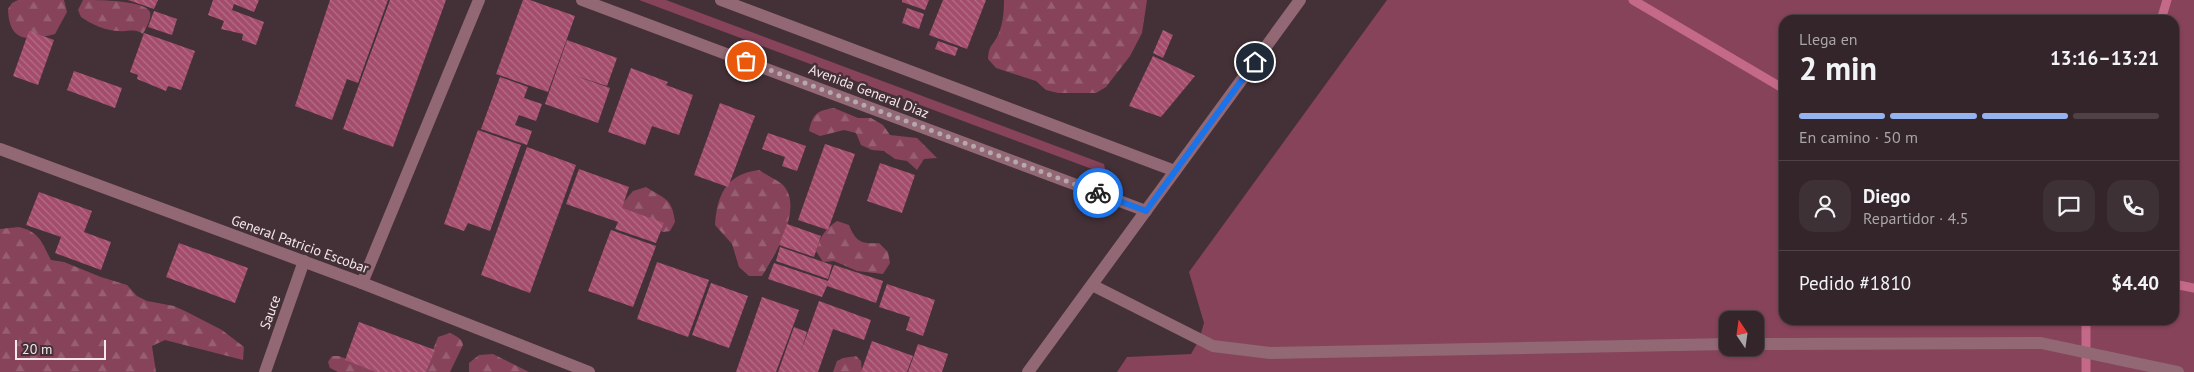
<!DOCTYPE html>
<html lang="es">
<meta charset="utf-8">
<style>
body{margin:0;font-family:"PT Sans",sans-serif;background:#3e3135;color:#f1f3f6;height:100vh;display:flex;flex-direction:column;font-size:19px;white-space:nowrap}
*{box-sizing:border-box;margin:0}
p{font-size:16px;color:#a9a5a8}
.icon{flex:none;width:28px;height:28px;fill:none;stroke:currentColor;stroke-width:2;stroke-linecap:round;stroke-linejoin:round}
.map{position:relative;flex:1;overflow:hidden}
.details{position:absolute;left:1779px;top:15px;width:400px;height:310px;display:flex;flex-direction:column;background:#332529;border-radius:15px;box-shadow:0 1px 4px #0004,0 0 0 1px #4e4246}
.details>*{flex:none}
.needle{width:32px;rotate:347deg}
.tools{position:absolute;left:1719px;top:311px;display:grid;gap:10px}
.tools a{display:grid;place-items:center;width:45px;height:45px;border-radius:10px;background:#332529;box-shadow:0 1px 4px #0004,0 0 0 1px #4e4246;font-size:25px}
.scale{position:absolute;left:15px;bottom:12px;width:91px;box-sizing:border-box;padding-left:5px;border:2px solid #f4e8eb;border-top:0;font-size:14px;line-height:18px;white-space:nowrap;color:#f4e8eb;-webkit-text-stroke:4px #443137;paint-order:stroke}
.pin{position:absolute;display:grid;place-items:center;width:42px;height:42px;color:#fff;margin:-21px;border:2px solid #fff;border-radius:50%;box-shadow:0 1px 5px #0007}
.courier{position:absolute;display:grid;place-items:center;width:50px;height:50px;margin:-25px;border:4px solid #1a73e8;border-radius:50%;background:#fff;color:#222;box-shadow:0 1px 6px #0007}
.overview em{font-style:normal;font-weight:700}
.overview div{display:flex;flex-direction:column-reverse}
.overview{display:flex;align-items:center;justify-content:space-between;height:85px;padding:0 20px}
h1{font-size:32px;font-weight:700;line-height:38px}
.bar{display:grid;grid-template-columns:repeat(4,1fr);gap:8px 5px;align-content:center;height:60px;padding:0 20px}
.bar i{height:6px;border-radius:4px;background:#4e4246}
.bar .on{background:#95b2f1}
.bar p{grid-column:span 4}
.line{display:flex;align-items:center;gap:12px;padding:0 20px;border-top:1px solid #4e4246}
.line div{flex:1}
.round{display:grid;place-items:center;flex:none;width:52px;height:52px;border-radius:15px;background:#3e3135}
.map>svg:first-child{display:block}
.green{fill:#86435a;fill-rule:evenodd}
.forest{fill:url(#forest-firs)}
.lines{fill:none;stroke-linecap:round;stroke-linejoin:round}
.stream{stroke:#c46988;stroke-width:9}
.building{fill:url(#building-back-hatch)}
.service{stroke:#916874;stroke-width:12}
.minor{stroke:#916874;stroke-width:12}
.tertiary{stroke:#916874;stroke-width:12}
.done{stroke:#b6a8ac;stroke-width:5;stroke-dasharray:0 9}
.route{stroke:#1a73e8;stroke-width:6}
.labels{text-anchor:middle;stroke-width:5;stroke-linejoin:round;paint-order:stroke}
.street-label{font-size:14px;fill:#f4e8eb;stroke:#443137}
</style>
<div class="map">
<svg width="2194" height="372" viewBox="0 0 2194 372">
<defs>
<pattern id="forest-firs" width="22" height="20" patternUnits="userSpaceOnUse" patternTransform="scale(1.25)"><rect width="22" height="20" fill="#86435a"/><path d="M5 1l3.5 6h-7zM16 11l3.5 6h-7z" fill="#985e72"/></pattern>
<pattern id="building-back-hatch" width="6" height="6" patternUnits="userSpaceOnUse" patternTransform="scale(1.25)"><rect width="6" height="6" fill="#a34c6b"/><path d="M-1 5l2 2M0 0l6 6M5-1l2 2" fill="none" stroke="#b56e87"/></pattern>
</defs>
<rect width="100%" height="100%" fill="#443137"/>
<g class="green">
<polygon points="639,0 666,0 1104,164 1105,169 1102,173 1100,172"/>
<path d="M1387 0H2194V372H1117L1127 357 1191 354 1199 340 1204 323 1189 272ZM1784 20H2174V320H1784ZM1728 320H1755V348H1728Z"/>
</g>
<g class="forest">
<path d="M18 0H64L67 12 55 34C28 41 9 43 8 9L12 3Z"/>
<path d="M83 0C97 0 145 0 150 12 152 18 146 28 143 34 135 28 129 32 119 31 106 31 91 24 81 17L78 10Z"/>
<path d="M1004 0H1147L1142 33 1130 56 1106 87 1096 93H1058L1046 90 1036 81 996 68 988 59C989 45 991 48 997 37 1003 26 1004 12 1004 0Z"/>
<path d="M834 108 858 118H871L883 125 890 135 917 138 937 158 924 159 917 170 907 161 895 159 884 151 872 150 861 145 856 133 844 130 820 136 809 131C813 113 817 111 834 108Z"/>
<path d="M759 170C766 175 776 179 782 184 805 206 775 255 762 276H749L739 267 732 244 715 225C717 195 726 174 759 170Z"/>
<path d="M646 187C664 199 672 197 675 222L670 231 663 232 622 211V204L633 191Z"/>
<path d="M837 221 849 225C856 242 861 244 879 243L888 252 890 263 883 274 857 271 834 261 823 262 816 251C820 237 825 229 837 221Z"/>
<path d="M19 227C40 232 42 243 51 260L64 262 101 277 127 285 137 296 147 301 174 306 187 312 222 330 244 347 243 360 165 340 152 346 156 372H0V229Z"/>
<path d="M450 333C456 336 462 338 463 345L450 372H424L438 337Z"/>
<polygon points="493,354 529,372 469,372 469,363 479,355"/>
<polygon points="332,356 339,356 380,372 338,372 330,368 328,362"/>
<polygon points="856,356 861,361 862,372 833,372 837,361 843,358"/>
</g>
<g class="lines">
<g class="stream">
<polyline points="1633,0 1784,89"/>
<polyline points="2161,20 2167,0"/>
<polyline points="2174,284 2194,288"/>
<polyline points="2086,320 2086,372"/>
</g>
</g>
<g class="building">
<polygon points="128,0 158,0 154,9"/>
<polygon points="213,0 259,0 254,12 234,4 232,10 264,22 256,45 242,40 243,34 221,29 224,21 208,15"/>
<polygon points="330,0 388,0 358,83 347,79 332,120 295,106"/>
<polygon points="390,0 446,0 393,147 343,129"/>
<polygon points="523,0 530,0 575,16 548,92 496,74"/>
<polygon points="902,0 929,0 925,10 902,2"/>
<polygon points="943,0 986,0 967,49 929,35"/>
<polygon points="907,8 924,14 919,29 902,23"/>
<polygon points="154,11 177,19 172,35 148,27"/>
<polygon points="1163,30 1173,35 1163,58 1153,53"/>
<polygon points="29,31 54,40 38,85 13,76"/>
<polygon points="144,33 195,51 181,90 168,86 166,91 137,79 138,75 130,72"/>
<polygon points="567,40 617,58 607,86 573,75 610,88 598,123 545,104"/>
<polygon points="938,41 958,48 955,56 935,49"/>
<polygon points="1153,56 1195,76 1161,117 1129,106"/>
<polygon points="631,68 668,82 666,85 693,95 679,135 652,126 645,145 608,132"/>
<polygon points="74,71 122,88 115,108 67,90"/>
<polygon points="500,77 528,87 524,98 542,104 536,121 519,115 515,125 532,131 527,145 481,129"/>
<polygon points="720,103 755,116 728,187 694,175"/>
<polygon points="478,130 521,145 490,231 468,223 464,231 444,224"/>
<polygon points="768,133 806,146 797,171 782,166 785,157 762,149"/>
<polygon points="825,144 855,154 828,230 798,220"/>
<polygon points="527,147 576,165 530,293 481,275"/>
<polygon points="880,163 915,175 902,213 867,201"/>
<polygon points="579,169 629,187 622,208 664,223 656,243 615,229 618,222 566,204"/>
<polygon points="39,192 92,211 84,232 111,242 101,270 55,253 61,237 26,225"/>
<polygon points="787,224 821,236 814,257 779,245"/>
<polygon points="611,230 656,246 633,307 588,291"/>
<polygon points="179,243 248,268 235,303 166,277"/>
<polygon points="780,247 832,265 828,279 776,261"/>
<polygon points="657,262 709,280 688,337 637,319"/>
<polygon points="774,263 828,281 834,265 883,281 876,303 827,286 822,297 768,279"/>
<polygon points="711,283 748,296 729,348 692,335"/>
<polygon points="887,284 935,300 923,336 906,330 910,317 879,307"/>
<polygon points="762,297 799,310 776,372 736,372"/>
<polygon points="819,301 871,320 864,340 833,329 818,372 778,372 794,327 807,332 801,351"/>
<polygon points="359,322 435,350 426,372 376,372 345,360"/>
<polygon points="872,341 913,356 907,372 861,372"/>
<polygon points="918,344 948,354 942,372 908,372"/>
</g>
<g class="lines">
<g class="service">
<polyline points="1092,285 1213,346 1270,353 1728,344"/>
<polyline points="1755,344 2041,343 2178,372"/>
</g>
<g class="minor">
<polyline points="582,0 1146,211"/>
<polyline points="721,0 1175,171"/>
<polyline points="0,149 362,283 589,372"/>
<polyline points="362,283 479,0"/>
<polyline points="265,372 304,261"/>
</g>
<polyline class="tertiary" points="1028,372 1300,0"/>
</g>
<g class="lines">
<polyline class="done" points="746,61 1098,193"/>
<polyline class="route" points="1098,193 1146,211 1255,62"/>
</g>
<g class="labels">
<g class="street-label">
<text transform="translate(869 91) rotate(21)" y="5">Avenida General Diaz</text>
<text transform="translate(300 244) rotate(20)" y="5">General Patricio Escobar</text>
<text transform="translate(270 312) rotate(-70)" y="5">Sauce</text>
</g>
</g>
</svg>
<div class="tools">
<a><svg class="needle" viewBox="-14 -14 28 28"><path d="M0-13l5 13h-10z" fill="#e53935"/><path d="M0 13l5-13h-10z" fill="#a9a5a8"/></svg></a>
</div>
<div class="scale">20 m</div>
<div class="pin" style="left:746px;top:61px;background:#ea580c"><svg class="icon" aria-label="bag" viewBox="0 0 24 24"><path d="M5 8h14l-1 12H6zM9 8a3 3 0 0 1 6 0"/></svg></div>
<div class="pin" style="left:1255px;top:62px;background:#1f2937"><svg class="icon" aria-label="home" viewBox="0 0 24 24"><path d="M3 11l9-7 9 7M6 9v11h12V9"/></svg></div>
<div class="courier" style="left:1098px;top:193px"><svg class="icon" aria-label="bike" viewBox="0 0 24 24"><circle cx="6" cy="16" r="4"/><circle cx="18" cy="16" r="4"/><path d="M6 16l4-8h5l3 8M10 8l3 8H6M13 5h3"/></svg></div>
<section class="details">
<div class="overview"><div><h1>2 min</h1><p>Llega en</p></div><em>13:16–13:21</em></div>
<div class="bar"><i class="on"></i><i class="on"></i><i class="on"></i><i></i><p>En camino · 50 m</p></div>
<div class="line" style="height:90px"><a class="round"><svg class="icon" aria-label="person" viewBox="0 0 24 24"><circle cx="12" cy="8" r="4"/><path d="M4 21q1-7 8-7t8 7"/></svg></a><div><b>Diego</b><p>Repartidor · 4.5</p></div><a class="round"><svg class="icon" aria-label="chat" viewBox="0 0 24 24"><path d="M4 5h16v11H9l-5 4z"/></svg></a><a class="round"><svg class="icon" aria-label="phone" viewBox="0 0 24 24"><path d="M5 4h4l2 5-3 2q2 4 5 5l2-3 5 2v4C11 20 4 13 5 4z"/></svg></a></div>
<div class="line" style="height:65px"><div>Pedido #1810</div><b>$4.40</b></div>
</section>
</div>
